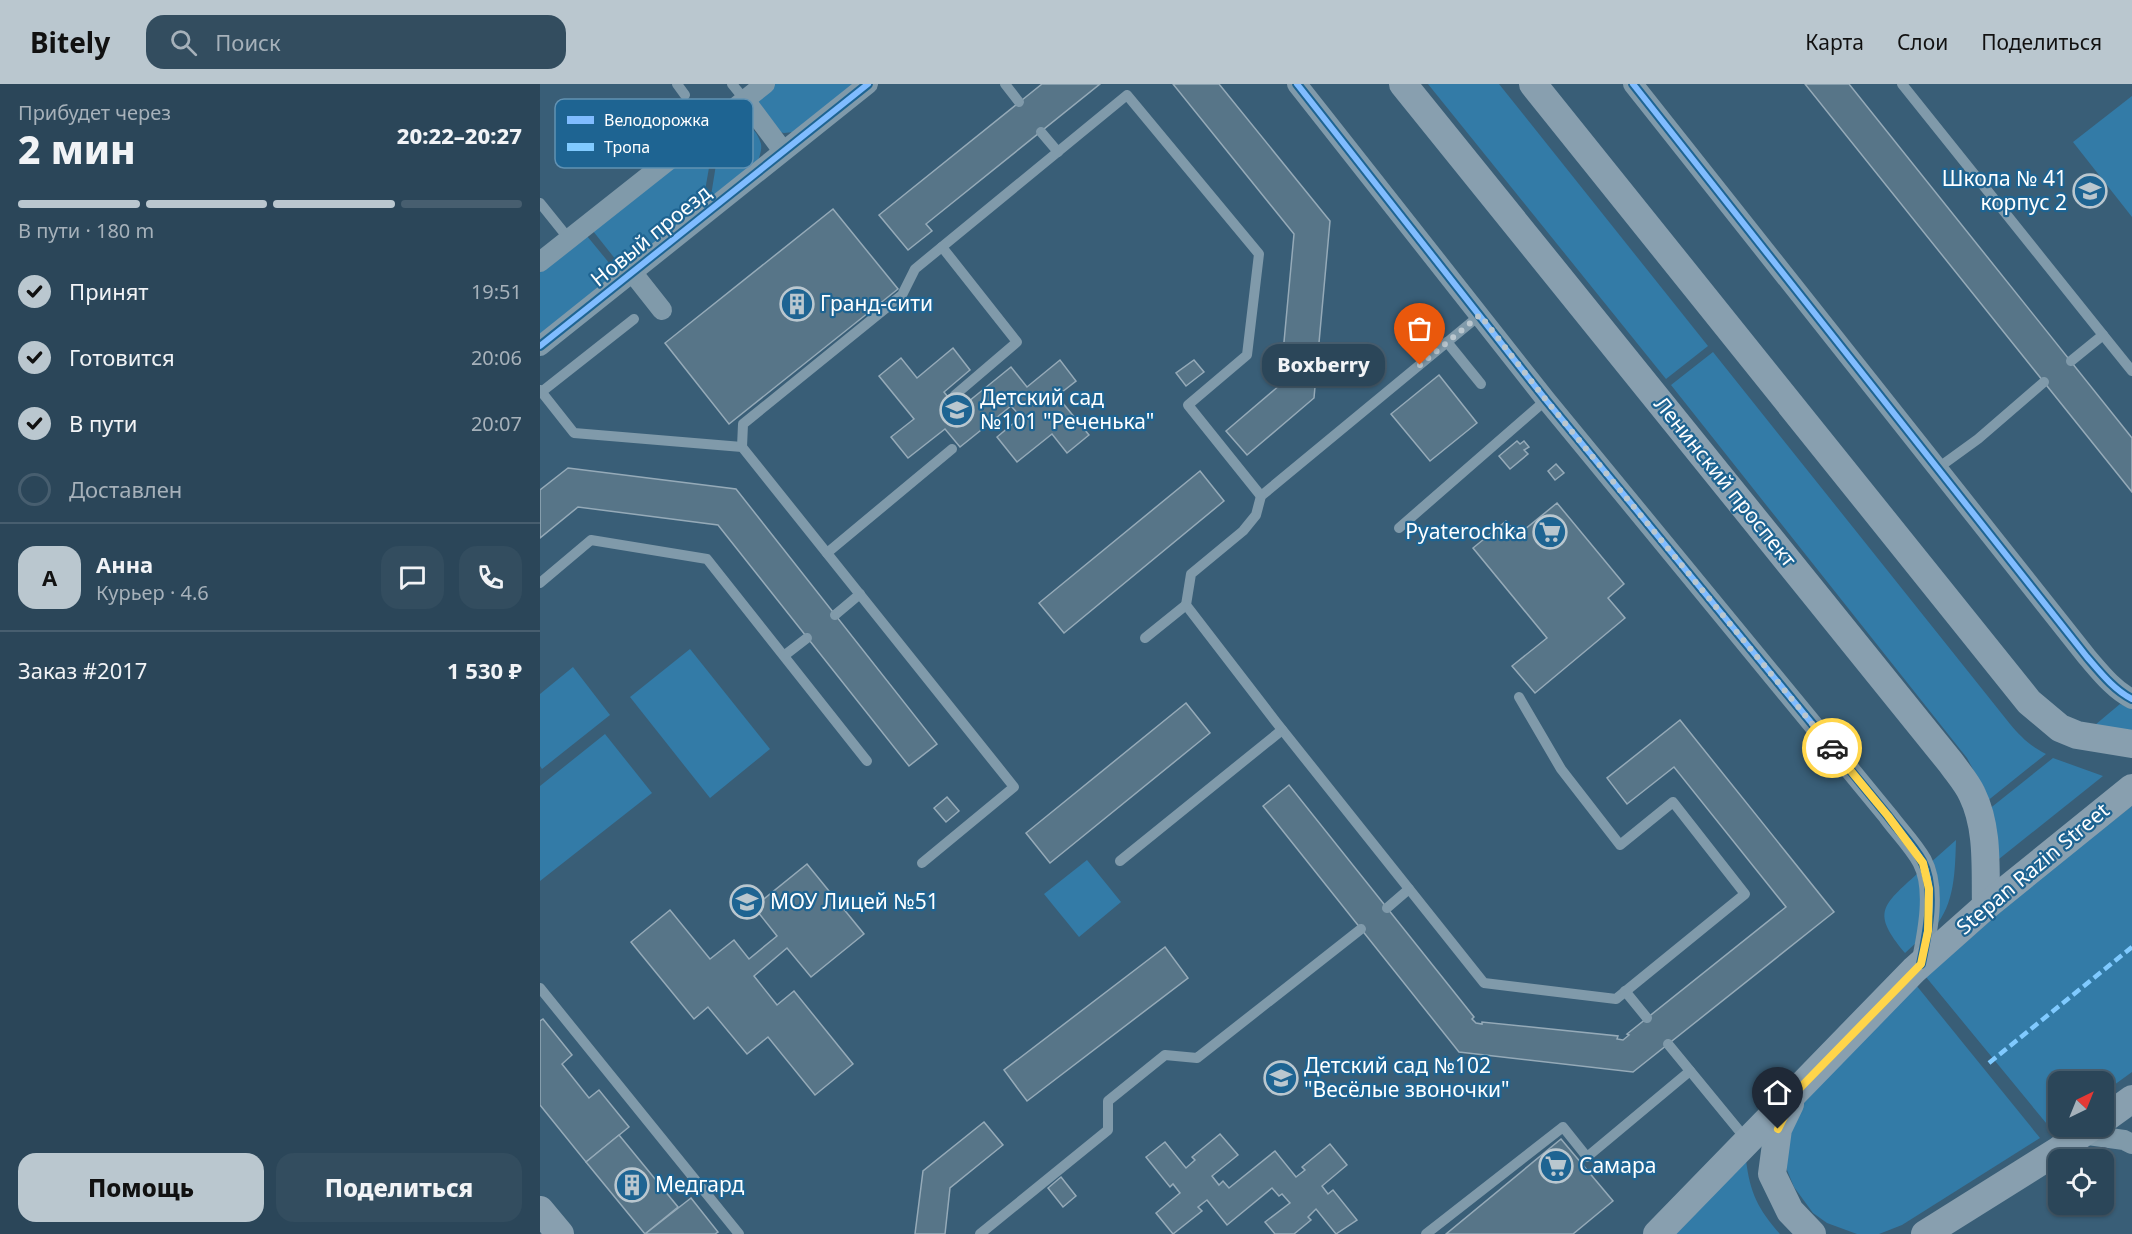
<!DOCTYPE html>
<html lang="ru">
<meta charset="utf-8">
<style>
body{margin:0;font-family:"Noto Sans",sans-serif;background:#334d5f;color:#f1f3f6;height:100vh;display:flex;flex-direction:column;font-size:22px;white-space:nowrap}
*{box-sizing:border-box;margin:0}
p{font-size:20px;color:#a6b1ba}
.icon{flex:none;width:33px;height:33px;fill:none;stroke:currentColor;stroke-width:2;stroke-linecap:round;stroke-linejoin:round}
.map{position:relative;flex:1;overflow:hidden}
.side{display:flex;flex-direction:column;background:#2b4659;width:540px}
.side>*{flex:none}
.needle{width:39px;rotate:43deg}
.tools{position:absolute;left:1508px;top:987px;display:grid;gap:12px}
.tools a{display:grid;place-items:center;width:66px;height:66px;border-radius:12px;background:#2b4659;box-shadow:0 2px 4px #0004,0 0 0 2px #475e6f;font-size:30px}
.pin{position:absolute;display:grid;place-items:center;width:51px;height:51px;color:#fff;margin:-62px -26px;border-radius:50% 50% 50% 0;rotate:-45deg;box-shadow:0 0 6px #0007}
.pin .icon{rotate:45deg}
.courier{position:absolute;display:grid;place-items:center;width:60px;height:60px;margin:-30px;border:4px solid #ffd54a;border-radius:50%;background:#fff;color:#222;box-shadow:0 2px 8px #0007}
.bubble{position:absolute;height:42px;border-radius:18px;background:#2b4659;box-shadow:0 2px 4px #0004,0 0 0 2px #475e6f;font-size:20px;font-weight:800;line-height:42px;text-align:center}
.overview em{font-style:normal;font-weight:800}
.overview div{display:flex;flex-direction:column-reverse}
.overview{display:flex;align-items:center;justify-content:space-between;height:102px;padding:0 18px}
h1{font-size:39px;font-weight:800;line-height:45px}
.bar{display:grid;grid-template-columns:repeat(4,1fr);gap:9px 6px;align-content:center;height:72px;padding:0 18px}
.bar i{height:8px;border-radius:4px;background:#475e6f}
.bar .on{background:#bac7cf}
.bar p{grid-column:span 4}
.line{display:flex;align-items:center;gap:15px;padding:0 18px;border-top:2px solid #475e6f}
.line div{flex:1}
.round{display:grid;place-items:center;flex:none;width:63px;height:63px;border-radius:18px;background:#334d5f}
ol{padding:0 18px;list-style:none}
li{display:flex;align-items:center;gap:18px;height:66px}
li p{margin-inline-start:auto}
li .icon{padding:6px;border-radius:50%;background:#bac7cf;color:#111;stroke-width:4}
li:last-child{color:#a6b1ba}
li i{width:33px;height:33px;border:3px solid #475e6f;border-radius:50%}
.button{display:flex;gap:12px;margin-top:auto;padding:12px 18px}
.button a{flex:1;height:69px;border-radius:18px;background:#bac7cf;color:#111;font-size:24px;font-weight:800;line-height:69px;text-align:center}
.button a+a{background:#334d5f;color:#f1f3f6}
header{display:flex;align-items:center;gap:36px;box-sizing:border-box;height:84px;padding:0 30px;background:#bac7cf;color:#111}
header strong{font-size:28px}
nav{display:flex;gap:33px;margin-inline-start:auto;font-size:21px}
.search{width:420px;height:54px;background:#334d5f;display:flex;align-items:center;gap:15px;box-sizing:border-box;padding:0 21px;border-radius:18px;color:#a6b1ba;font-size:22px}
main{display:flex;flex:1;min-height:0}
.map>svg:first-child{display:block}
.green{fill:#337ba7}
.building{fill:#577588;stroke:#95aab8;stroke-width:1.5}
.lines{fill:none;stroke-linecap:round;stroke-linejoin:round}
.service{stroke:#809aaa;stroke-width:10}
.minor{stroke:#809aaa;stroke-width:20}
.secondary{stroke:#889faf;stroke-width:28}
.quiet{stroke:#80caff;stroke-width:4.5;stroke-dasharray:9 4.5;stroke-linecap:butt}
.cycleway-casing{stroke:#1e6492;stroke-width:10}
.cycleway{stroke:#80bcff;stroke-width:6}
.done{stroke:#bac7cf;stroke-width:6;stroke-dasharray:0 10.8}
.route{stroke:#ffd54a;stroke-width:8}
.labels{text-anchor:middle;stroke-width:4.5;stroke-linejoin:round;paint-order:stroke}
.poi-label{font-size:21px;fill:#fff;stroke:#1e6492;text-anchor:start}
.street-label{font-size:21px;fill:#fff;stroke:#1e6492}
.key{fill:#1e6492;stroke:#6292b3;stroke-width:1.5}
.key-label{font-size:16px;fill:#fff}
</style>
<header>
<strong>Bitely</strong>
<div class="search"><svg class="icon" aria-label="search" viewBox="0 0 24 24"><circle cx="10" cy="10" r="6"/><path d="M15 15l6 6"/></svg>Поиск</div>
<nav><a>Карта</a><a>Слои</a><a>Поделиться</a></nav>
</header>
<main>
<section class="side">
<div class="overview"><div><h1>2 мин</h1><p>Прибудет через</p></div><em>20:22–20:27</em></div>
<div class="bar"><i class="on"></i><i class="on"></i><i class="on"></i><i></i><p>В пути · 180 m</p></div>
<ol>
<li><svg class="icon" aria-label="check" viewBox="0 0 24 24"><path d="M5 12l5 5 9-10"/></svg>Принят<p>19:51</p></li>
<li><svg class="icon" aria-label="check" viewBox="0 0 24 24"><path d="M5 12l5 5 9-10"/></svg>Готовится<p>20:06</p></li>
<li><svg class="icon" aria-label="check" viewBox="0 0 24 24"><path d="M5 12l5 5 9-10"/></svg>В пути<p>20:07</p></li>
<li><i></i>Доставлен</li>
</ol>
<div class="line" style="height:108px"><b class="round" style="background:#bac7cf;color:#111">А</b><div><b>Анна</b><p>Курьер · 4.6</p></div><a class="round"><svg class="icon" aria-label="chat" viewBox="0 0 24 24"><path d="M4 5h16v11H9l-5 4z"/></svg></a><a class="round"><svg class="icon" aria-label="phone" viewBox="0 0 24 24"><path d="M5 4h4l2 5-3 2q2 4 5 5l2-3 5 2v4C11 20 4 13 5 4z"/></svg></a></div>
<div class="line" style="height:78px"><div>Заказ #2017</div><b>1 530 ₽</b></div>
<div class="button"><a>Помощь</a><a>Поделиться</a></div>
</section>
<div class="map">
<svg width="1592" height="1150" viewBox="0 0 1592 1150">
<rect width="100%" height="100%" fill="#395e77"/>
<g class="green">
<polygon points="233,0 316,0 254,48 244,49 240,48 217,16"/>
<polygon points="888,0 959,0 1168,262 1126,295"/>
<polygon points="1592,12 1592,133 1533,58"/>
<path d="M194 35C205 35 217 47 220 57 223 63 220 71 218 77L170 118 182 43Z"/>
<polygon points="175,49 162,124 84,186 53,147"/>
<polygon points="47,152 79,191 0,254 0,188"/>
<path d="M1173 268 1470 640C1481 653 1490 662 1506 670L1446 718 1435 689 1427 674 1131 301Z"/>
<polygon points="150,565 230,665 170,714 90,613"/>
<polygon points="33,583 70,631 2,685 0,682 0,610"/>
<polygon points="1580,620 1592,625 1592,653 1549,646"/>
<polygon points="65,650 112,709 0,797 0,702"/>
<polygon points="1513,674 1563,692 1459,775 1448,726"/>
<polygon points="1592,722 1592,988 1563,1009 1563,998 1518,998 1518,1040 1511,1045 1386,893 1491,801"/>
<path d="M1416 756C1415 787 1415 820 1394 844L1389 780Z"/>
<polygon points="547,776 581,818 539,853 504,810"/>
<path d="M1378 789 1384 809 1378 857 1365 869C1331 828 1342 822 1378 789Z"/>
<polygon points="1376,901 1500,1054 1362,1141 1339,1150 1317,1150 1287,1139 1273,1129 1254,1103 1247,1086 1244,1069 1260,1019"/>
<path d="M1206 1076C1210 1109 1218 1125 1240 1150H1136Z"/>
</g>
<g class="building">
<polygon points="502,0 560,0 386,140 392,147 368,166 339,131"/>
<polygon points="633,0 679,0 790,137 774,314 707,371 686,347 740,301 754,150"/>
<polygon points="1265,0 1309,0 1592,354 1592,408"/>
<polygon points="293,125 358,205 189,340 125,259"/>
<polygon points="413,264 430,286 404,308 418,326 471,283 487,303 520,276 536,297 517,312 549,351 527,369 512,350 477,378 457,353 481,333 471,322 420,363 405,345 368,374 351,353 374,335 339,292 361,274 377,294"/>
<polygon points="654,276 664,288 646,302 636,289"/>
<polygon points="899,291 937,339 890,377 851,330"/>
<polygon points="977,357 980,360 984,357 989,363 984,366 988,370 970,385 959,372"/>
<polygon points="1016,380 1024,389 1015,396 1008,387"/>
<polygon points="28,384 196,405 397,660 369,682 178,441 38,423 0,454 0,406"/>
<polygon points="660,387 684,417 524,549 499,519"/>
<polygon points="1017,419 1084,500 1068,514 1085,534 995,609 972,582 1007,554 933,464 966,437 978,451"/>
<polygon points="646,619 670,649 510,779 486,749"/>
<polygon points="1140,636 1294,828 1093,988 919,968 723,722 749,701 934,933 932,935 936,939 942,940 942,938 1078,952 1077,955 1083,956 1089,951 1087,950 1246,823 1134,683 1087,720 1067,694"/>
<polygon points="407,713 419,727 406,738 394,724"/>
<polygon points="267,780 324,850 271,893 247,864 214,892 237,921 254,907 313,980 275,1011 228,953 207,970 168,923 154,935 91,858 130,826 170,875 194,856 209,875 237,852 214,823"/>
<polygon points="625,863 648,894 487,1017 464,986"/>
<polygon points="3,935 32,971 22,980 49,1014 59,1006 89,1043 46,1078 0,1021 0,937"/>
<polygon points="444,1038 463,1061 410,1104 405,1150 375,1150 383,1087"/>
<polygon points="680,1050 698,1071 672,1092 679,1101 683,1097 689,1104 735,1067 756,1093 765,1086 762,1083 790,1060 807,1081 782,1102 788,1110 793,1106 817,1136 796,1150 776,1125 768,1133 771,1136 754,1150 735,1150 725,1138 750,1119 742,1110 739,1112 732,1104 687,1141 667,1116 658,1123 662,1127 633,1150 616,1129 640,1109 633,1100 630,1103 606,1073 625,1058 646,1084 655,1076 652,1073"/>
<polygon points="79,1051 138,1123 105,1150 46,1078"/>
<polygon points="1021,1055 1073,1117 1033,1150 906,1150"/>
<polygon points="521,1093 536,1112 523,1123 508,1104"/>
<polygon points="151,1114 178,1148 175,1150 105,1150"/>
</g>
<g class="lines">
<g class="service">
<polyline points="137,0 145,11"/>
<polyline points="192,0 205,16"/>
<polyline points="465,0 479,18"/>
<polyline points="1362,0 1563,251 1531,277"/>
<polyline points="501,48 518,68"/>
<polyline points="0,119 29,155"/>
<polyline points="402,163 477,258 415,311"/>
<polyline points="940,231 721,412 716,431 703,447 651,490 646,521 736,638 944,899 1076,915 1205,810 1133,718 1080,761 1021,685 979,613"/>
<polyline points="1563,251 1592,287"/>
<polyline points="907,258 941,300"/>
<polyline points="0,306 34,349 202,363 474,703 382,779"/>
<polyline points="0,309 94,235"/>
<polyline points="202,363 203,340 362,211 375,185 587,11 719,170 707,271 648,321 721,412"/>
<polyline points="1398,384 1438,355 1504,298"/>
<polyline points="859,444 1006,316"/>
<polyline points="287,469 412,365"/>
<polyline points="0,499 51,456 167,475 327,677"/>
<polyline points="295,531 320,510"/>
<polyline points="605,554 646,521"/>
<polyline points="245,571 267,554"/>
<polyline points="580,777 742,646"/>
<polyline points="847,824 869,805"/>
<polyline points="0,904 199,1150"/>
<polyline points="1085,907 1107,934"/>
<polyline points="1128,960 1206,1055"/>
<polyline points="440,1150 568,1046 568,1017 625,971 657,974 821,845"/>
<polyline points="886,1150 1023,1043 1047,1073 1150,987"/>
</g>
<g class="minor">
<path d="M757 0 1006 316 1348 732C1359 747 1373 761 1382 777 1397 805 1387 851 1381 880"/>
<path d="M1093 0 1547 573C1560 588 1574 606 1592 615"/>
<polyline points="205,16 243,67"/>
<polyline points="0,178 225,0"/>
<polyline points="92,188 122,226"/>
<polyline points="0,262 328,0"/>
<polyline points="1541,1050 1584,1056 1592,1060"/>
</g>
<g class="secondary">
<path d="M863 0 1411 679C1418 689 1427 699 1432 710 1449 745 1445 785 1446 822"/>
<polyline points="993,0 1489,618 1520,644 1537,651 1592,660"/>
<polyline points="1250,1020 1238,1045 1232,1090 1250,1127 1272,1150"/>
<polyline points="1563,1036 1592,1015"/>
<polyline points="0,1126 20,1150"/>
<polyline points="1117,1150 1374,886 1446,822 1592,704"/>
<polyline points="1385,1150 1519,1066 1553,1042"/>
</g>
<polyline class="quiet" points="1449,979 1592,863"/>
<defs>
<g id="cycleway">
<path d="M757 0 1006 316 1348 732C1359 747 1373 761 1382 777 1397 805 1387 851 1381 880"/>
<path d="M1093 0 1547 573C1560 588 1574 606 1592 615"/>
<polyline points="0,262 328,0"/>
</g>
</defs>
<use href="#cycleway" class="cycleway-casing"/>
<use href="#cycleway" class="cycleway"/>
</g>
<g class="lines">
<polyline class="done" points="880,281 940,231 1006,316 1292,664"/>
<polyline class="route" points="1238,1045 1257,1007 1381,880 1388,847 1389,805 1383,779 1348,732 1292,664"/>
</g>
<defs>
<symbol id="school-ring" viewBox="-11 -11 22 22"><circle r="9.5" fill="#1e6492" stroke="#bac7cf" stroke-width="1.5"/><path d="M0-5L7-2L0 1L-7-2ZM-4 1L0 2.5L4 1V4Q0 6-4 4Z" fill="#bac7cf"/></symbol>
<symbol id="building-ring" viewBox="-11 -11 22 22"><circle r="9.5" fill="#1e6492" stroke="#bac7cf" stroke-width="1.5"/><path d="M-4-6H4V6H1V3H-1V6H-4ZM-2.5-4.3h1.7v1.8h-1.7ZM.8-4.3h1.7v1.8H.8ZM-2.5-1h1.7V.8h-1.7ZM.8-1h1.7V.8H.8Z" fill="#bac7cf"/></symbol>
<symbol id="supermarket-ring" viewBox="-11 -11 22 22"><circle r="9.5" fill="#1e6492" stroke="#bac7cf" stroke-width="1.5"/><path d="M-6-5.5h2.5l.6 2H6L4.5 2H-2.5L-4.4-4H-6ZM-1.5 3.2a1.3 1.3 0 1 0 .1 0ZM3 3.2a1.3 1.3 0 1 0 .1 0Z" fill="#bac7cf"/></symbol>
</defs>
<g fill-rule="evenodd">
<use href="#school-ring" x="1531" y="88" width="38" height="38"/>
<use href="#building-ring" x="238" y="201" width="38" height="38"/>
<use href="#school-ring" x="398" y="307" width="38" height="38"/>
<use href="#supermarket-ring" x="991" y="429" width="38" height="38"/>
<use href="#school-ring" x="188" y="799" width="38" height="38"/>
<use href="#school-ring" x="722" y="975" width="38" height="38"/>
<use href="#supermarket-ring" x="997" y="1063" width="38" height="38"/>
<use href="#building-ring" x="73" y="1082" width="38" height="38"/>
</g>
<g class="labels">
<g class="poi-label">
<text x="1527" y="102" text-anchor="end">Школа № 41<tspan x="1527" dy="24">корпус 2</tspan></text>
<text x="280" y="227">Гранд-сити</text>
<text x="440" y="321">Детский сад<tspan x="440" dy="24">№101 "Реченька"</tspan></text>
<text x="987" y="455" text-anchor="end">Pyaterochka</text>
<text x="230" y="825">МОУ Лицей №51</text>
<text x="764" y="989">Детский сад №102<tspan x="764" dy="24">"Весёлые звоночки"</tspan></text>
<text x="1039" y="1089">Самара</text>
<text x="115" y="1108">Медгард</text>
</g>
<g class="street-label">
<text transform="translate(111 152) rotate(-39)" y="7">Новый проезд</text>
<text transform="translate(1185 398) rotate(51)" y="7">Ленинский проспект</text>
<text transform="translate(1493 785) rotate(-40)" y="7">Stepan Razin Street</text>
</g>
</g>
<rect x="15" y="15" width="198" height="69" rx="9" class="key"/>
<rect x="27" y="32" width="27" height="8" fill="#80bcff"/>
<rect x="27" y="59" width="27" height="8" fill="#80caff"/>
<g class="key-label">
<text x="64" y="42">Велодорожка</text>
<text x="64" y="69">Тропа</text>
</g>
</svg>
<div class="tools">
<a><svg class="needle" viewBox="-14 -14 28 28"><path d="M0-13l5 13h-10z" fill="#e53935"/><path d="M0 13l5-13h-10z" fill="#a6b1ba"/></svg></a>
<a><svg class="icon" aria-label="locate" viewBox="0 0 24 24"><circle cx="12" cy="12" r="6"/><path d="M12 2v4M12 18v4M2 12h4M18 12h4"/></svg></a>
</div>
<div class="pin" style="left:880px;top:281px;background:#ea580c"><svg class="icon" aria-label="bag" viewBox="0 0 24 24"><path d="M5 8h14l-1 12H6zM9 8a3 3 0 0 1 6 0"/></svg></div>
<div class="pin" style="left:1238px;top:1045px;background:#1f2937"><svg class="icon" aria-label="home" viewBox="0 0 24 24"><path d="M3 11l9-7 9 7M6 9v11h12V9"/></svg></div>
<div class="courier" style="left:1292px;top:664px"><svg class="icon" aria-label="car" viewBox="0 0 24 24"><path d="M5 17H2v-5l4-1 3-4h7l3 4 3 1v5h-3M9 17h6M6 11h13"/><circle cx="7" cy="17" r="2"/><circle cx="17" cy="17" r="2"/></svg></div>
<div class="bubble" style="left:722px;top:260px;width:123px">Boxberry</div>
</div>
</main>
